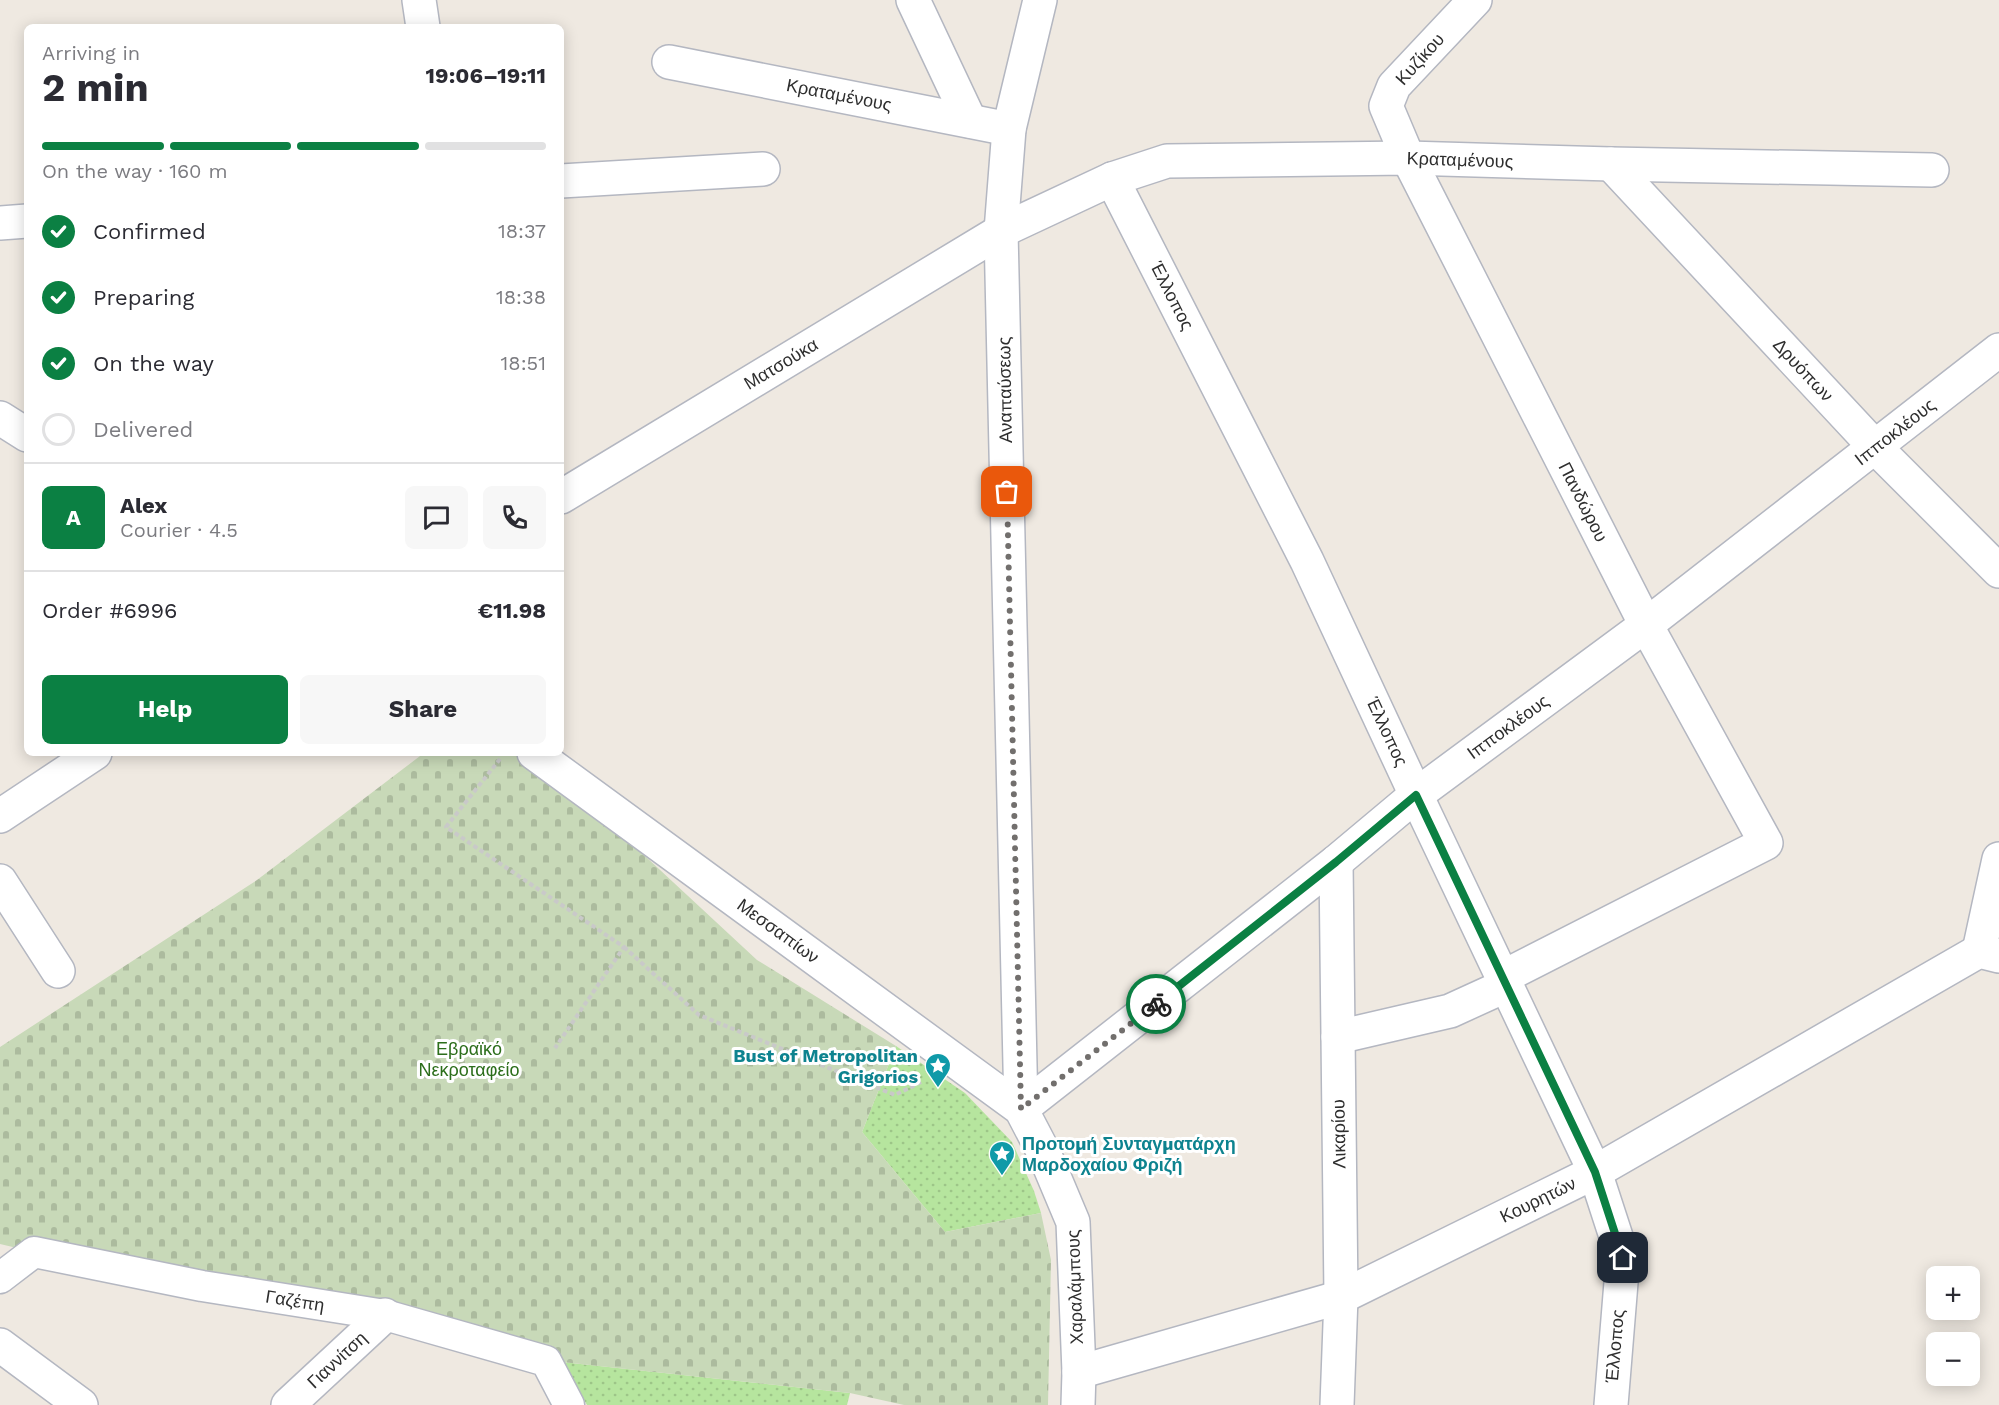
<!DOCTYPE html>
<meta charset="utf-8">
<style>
body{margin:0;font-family:"Work Sans",sans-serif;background:#f7f7f7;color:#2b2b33;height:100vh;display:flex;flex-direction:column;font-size:22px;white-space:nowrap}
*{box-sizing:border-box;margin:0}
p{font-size:20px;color:#7c7c81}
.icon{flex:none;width:33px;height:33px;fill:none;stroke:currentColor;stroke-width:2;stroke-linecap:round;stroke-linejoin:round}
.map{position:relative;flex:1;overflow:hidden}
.panel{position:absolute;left:24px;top:24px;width:540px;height:732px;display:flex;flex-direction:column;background:#fff;border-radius:9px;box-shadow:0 3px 15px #0003}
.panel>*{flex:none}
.fabs{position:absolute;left:1926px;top:1266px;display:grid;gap:12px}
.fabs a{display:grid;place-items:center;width:54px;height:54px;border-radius:9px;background:#fff;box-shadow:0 3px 15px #0003;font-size:30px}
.pin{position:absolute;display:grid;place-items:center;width:51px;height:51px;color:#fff;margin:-26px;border-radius:12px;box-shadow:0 3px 9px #0006}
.courier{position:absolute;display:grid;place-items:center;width:60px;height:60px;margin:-30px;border:4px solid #0b8043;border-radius:50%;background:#fff;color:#222;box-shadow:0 2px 8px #0007}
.headline em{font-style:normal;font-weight:700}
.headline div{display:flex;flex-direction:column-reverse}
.headline{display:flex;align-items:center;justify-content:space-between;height:102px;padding:0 18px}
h1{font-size:39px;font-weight:700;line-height:45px}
.bar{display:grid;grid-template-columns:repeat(4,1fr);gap:9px 6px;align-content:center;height:72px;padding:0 18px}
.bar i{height:8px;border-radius:4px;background:#e1e1e2}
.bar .current{background:#0b8043}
.bar p{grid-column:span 4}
.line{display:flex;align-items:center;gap:15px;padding:0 18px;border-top:2px solid #e1e1e2}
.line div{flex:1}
.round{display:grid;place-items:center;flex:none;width:63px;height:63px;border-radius:9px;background:#f7f7f7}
ol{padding:0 18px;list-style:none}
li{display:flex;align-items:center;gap:18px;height:66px}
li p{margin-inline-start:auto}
li .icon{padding:6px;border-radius:50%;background:#0b8043;color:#fff;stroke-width:4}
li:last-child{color:#7c7c81}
li i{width:33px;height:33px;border:3px solid #e1e1e2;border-radius:50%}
.action{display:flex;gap:12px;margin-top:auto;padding:12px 18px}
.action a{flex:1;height:69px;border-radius:9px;background:#0b8043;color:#fff;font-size:24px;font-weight:700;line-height:69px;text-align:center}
.action a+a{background:#f7f7f7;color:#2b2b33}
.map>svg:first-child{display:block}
.green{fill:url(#green-dots)}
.cemetery{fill:url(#cemetery-stones)}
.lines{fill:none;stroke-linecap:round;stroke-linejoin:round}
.pedestrian-casing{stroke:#b4b7c1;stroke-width:33}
.minor-casing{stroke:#b4b7c1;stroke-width:36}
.tertiary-casing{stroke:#b4b7c1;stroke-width:36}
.path{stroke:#c9c9c9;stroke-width:4;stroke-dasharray:4.5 3;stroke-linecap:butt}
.pedestrian{stroke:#fff;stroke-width:30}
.minor{stroke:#fff;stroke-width:33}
.tertiary{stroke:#fff;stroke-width:33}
.done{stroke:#726f6d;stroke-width:6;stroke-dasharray:0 10.8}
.route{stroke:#0b8043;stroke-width:8}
.labels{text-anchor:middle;stroke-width:6;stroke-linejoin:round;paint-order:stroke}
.street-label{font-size:18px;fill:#2e2e2e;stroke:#fff}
.park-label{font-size:18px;fill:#2c6e1b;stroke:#fff}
.culture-label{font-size:18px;font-weight:bold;fill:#0d838f;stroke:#fff;text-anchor:end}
</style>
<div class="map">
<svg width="1999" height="1405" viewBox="0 0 1999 1405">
<defs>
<pattern id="green-dots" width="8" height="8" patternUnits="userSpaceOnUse" patternTransform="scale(1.5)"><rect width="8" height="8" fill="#b6e59e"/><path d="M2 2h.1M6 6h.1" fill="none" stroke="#9dc588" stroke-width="1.8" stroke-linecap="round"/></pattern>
<pattern id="cemetery-stones" width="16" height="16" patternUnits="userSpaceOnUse" patternTransform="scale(1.5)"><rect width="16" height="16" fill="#c8d9b8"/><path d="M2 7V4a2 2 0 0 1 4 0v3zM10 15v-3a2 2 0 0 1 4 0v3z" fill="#acbb9e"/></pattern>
</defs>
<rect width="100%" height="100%" fill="#efe9e1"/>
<g class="green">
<polygon points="896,1046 965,1093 1012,1142 1034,1191 1041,1213 945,1232 862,1132"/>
<polygon points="562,1362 850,1393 847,1405 587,1405"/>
</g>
<polygon class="cemetery" points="424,753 534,753 757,960 896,1046 862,1132 945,1232 1041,1213 1051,1260 1048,1405 904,1405 850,1393 562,1362 34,1252 0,1244 0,1047 257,880"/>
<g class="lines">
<defs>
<polyline id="pedestrian" points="0,1278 34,1252 202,1286 385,1315 546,1361 569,1405"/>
<g id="minor">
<polyline points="913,0 970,121"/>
<polyline points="1475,0 1394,86 1386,106 1408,158 1646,625 1766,843 1503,977"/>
<polyline points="669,62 1009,129"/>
<polyline points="1611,164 1876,448 1999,571"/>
<polyline points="1112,179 1307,561 1416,795 1595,1172 1623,1258 1611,1405"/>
<polyline points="561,181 763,169"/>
<polyline points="0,223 27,221"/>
<polyline points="0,418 27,435"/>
<polyline points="561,497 1001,231 1112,179 1167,161 1408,158 1611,164 1932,170"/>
<polyline points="1336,862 1341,1297 1337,1405"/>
<polyline points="0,881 58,971"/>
<polyline points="1979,951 1999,859"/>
<polyline points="1338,1037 1450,1011 1507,985"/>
<polyline points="1021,1109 1336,862 1416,795 1646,625 1999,350"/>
<polyline points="1021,1109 1001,231 1009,129 1040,0"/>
<polyline points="0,1345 81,1405"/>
<polyline points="1079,1372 1341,1297 1595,1172 1979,951 1999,956"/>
<polyline points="288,1405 385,1315"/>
</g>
<g id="tertiary">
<polyline points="419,0 423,27"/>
<polyline points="534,753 1021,1109 1044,1153 1073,1222 1079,1372 1078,1405"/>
<polyline points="0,816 95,753"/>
</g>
</defs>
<use href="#pedestrian" class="pedestrian-casing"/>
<use href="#minor" class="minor-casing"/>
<use href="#tertiary" class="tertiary-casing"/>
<g class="path">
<polyline points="500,759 446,827 624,947 555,1048"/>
<polyline points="624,947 699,1015 895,1095 923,1081"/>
</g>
<use href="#pedestrian" class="pedestrian"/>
<use href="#minor" class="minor"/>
<use href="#tertiary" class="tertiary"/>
</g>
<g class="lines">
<polyline class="done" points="1007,492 1021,1109 1156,1004"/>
<polyline class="route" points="1156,1004 1336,862 1416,795 1595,1172 1623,1258"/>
</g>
<defs>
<symbol id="sight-pin" viewBox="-11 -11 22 30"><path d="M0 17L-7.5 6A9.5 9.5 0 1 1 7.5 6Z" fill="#0f9aa8" stroke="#fff"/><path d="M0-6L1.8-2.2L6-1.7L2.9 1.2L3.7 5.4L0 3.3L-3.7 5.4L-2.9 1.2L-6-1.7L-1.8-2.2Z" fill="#fff"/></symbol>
</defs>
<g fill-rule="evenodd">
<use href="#sight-pin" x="923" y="1051" width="30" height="40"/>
<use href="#sight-pin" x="987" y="1139" width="30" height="40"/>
</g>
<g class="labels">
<g class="street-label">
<text transform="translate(1420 59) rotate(-48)" y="6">Κυζίκου</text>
<text transform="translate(839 95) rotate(11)" y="6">Κραταμένους</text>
<text transform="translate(1460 160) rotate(2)" y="6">Κραταμένους</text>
<text transform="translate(1172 296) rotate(63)" y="6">Έλλοπος</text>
<text transform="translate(781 364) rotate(-31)" y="6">Ματσούκα</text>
<text transform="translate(1803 370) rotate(47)" y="6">Δρυόπων</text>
<text transform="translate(1005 390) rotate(-91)" y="6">Αναπαύσεως</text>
<text transform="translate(1895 432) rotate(-38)" y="6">Ιπποκλέους</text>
<text transform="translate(1583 502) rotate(63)" y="6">Πανδώρου</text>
<text transform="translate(1508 727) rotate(-36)" y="6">Ιπποκλέους</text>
<text transform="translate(1387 732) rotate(65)" y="6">Έλλοπος</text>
<text transform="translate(778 931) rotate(36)" y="6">Μεσσαπίων</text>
<text transform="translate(1339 1134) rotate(-91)" y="6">Λικαρίου</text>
<text transform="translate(1538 1200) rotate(-26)" y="6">Κουρητών</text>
<text transform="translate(1075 1287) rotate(-92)" y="6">Χαραλάμπους</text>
<text transform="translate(295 1301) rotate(9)" y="6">Γαζέπη</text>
<text transform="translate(1615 1346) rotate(-85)" y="6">Έλλοπος</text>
<text transform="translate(337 1360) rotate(-43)" y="6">Γιαννίτση</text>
</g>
<g class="park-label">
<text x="469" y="1055">Εβραϊκό<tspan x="469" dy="21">Νεκροταφείο</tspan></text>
</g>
<g class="culture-label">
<text x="918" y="1062">Bust of Metropolitan<tspan x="918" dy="21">Grigorios</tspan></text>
<text x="1022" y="1150" text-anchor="start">Προτομή Συνταγματάρχη<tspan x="1022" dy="21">Μαρδοχαίου Φριζή</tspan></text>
</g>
</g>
</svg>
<div class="fabs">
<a>+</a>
<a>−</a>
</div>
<div class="pin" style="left:1007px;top:492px;background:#ea580c"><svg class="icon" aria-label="bag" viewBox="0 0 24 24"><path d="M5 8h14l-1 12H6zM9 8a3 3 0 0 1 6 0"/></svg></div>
<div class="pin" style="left:1623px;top:1258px;background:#1f2937"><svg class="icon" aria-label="home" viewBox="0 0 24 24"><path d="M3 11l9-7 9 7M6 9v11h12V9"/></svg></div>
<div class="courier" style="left:1156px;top:1004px"><svg class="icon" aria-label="bike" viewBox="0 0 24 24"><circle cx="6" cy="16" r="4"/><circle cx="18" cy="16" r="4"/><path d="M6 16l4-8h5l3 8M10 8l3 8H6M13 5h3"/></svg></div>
<section class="panel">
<div class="headline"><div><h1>2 min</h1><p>Arriving in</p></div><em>19:06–19:11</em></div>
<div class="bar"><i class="current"></i><i class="current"></i><i class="current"></i><i></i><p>On the way · 160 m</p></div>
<ol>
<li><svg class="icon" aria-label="check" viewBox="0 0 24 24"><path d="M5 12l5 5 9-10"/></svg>Confirmed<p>18:37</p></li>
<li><svg class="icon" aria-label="check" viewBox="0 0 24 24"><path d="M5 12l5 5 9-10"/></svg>Preparing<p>18:38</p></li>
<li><svg class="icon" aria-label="check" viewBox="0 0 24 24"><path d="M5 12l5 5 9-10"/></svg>On the way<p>18:51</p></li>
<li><i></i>Delivered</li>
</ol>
<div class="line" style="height:108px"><b class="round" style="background:#0b8043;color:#fff">A</b><div><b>Alex</b><p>Courier · 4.5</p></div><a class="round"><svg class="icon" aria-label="chat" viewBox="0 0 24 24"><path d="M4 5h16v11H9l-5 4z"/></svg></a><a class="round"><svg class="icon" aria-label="phone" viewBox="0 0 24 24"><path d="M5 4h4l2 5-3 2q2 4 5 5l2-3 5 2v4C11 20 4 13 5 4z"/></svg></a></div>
<div class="line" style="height:78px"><div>Order #6996</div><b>€11.98</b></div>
<div class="action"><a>Help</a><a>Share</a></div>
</section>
</div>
